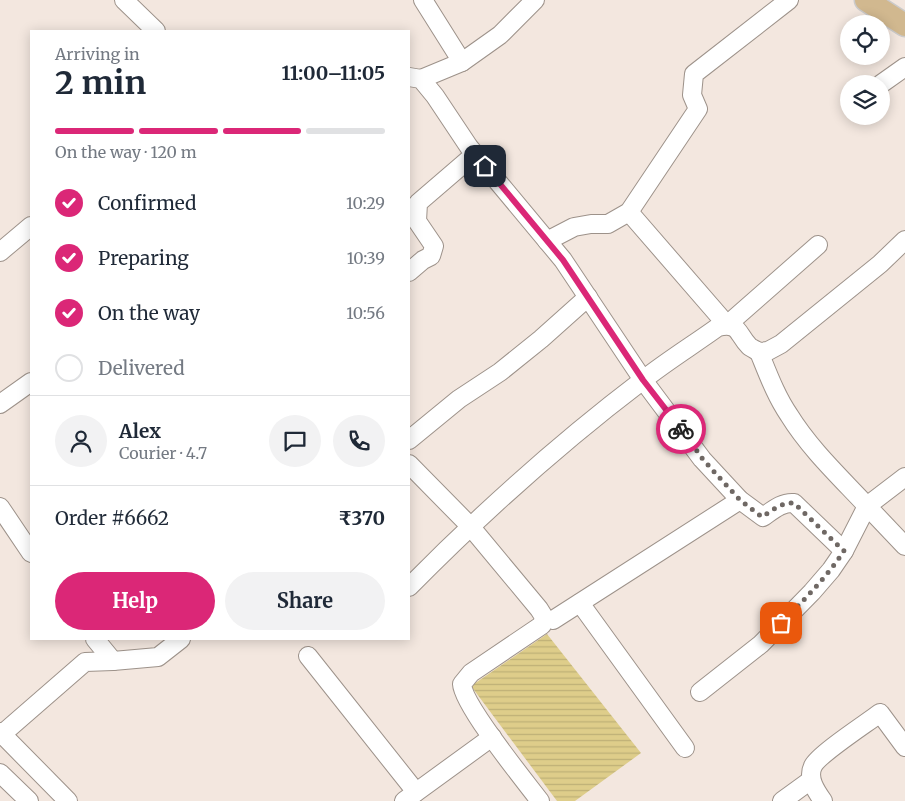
<!DOCTYPE html>
<meta charset="utf-8">
<style>
body{margin:0;font-family:Merriweather,serif;background:#f2f2f3;color:#1f2937;height:100vh;display:flex;flex-direction:column;font-size:19px;white-space:nowrap}
*{box-sizing:border-box;margin:0}
p{font-size:16px;color:#747a83}
.icon{flex:none;width:28px;height:28px;fill:none;stroke:currentColor;stroke-width:2;stroke-linecap:round;stroke-linejoin:round}
.map{position:relative;flex:1;overflow:hidden}
.side{position:absolute;left:30px;top:30px;width:380px;height:610px;display:flex;flex-direction:column;background:#fff;border-radius:0px;box-shadow:0 2px 12px #0003}
.side>*{flex:none}
.fabs{position:absolute;left:840px;top:15px;display:grid;gap:10px}
.fabs a{display:grid;place-items:center;width:50px;height:50px;border-radius:50%;background:#fff;box-shadow:0 2px 12px #0003;font-size:25px}
.pin{position:absolute;display:grid;place-items:center;width:42px;height:42px;color:#fff;margin:-21px;border-radius:10px;box-shadow:0 2px 8px #0006}
.courier{position:absolute;display:grid;place-items:center;width:50px;height:50px;margin:-25px;border:4px solid #db2777;border-radius:50%;background:#fff;color:#222;box-shadow:0 1px 6px #0007}
.summary em{font-style:normal;font-weight:700}
.summary div{display:flex;flex-direction:column-reverse}
.summary{display:flex;align-items:center;justify-content:space-between;height:85px;padding:0 25px}
h1{font-size:32px;font-weight:700;line-height:38px}
.bar{display:grid;grid-template-columns:repeat(4,1fr);gap:8px 5px;align-content:center;height:60px;padding:0 25px}
.bar i{height:6px;border-radius:4px;background:#e0e1e3}
.bar .on{background:#db2777}
.bar p{grid-column:span 4}
.line{display:flex;align-items:center;gap:12px;padding:0 25px;border-top:1px solid #e0e1e3}
.line div{flex:1}
.round{display:grid;place-items:center;flex:none;width:52px;height:52px;border-radius:26px;background:#f2f2f3}
ol{padding:0 25px;list-style:none}
li{display:flex;align-items:center;gap:15px;height:55px}
li p{margin-inline-start:auto}
li .icon{padding:5px;border-radius:50%;background:#db2777;color:#fff;stroke-width:4}
li:last-child{color:#747a83}
li i{width:28px;height:28px;border:2px solid #e0e1e3;border-radius:50%}
.primary-button{display:flex;gap:10px;margin-top:auto;padding:10px 25px}
.primary-button a{flex:1;height:58px;border-radius:30px;background:#db2777;color:#fff;font-size:20px;font-weight:700;line-height:58px;text-align:center}
.primary-button a+a{background:#f2f2f3;color:#1f2937}
.map>svg:first-child{display:block}
.water{fill:url(#water-rules)}
.lines{fill:none;stroke-linecap:round;stroke-linejoin:round}
.minor-casing{stroke:#9d928a;stroke-width:20}
.major-casing{stroke:#cbcaca;stroke-width:25}
.minor{stroke:#fff;stroke-width:18}
.major{stroke:#d1b88f;stroke-width:22}
.done{stroke:#6f6864;stroke-width:5;stroke-dasharray:0 9}
.route{stroke:#db2777;stroke-width:6}
</style>
<div class="map">
<svg width="905" height="801" viewBox="0 0 905 801">
<defs>
<pattern id="water-rules" width="6" height="5" patternUnits="userSpaceOnUse" patternTransform="scale(1.25)"><rect width="6" height="5" fill="#decd8a"/><path d="M0 2.5h6" fill="none" stroke="#beb077"/></pattern>
</defs>
<rect width="100%" height="100%" fill="#f3e7df"/>
<polygon class="water" points="547,634 641,753 575,801 557,801 471,686"/>
<g class="lines">
<defs>
<g id="minor">
<polyline points="124,0 156,31"/>
<polyline points="423,0 462,62"/>
<path d="M409 77 421 79 435 96 469 147 563 260 643 380 702 459 740 500 763 517C773 510 782 502 794 503L844 551"/>
<polyline points="421,79 462,62 500,35 535,0"/>
<polyline points="881,84 905,67"/>
<polyline points="629,212 727,325 818,245"/>
<polyline points="547,241 574,227 591,224 608,224 629,212 698,109 692,95 694,74 789,0"/>
<polyline points="0,252 31,226"/>
<polyline points="409,272 423,260 431,256 434,246 417,221 418,203 475,154"/>
<polyline points="0,404 31,382"/>
<polyline points="409,440 459,399 500,372 541,339 588,297"/>
<path d="M409 464 470 526 539 609 544 617 542 625 471 673 462 684C463 705 524 780 540 801"/>
<polyline points="905,477 867,506 905,546"/>
<polyline points="0,507 31,553"/>
<path d="M409 587C482 513 560 443 643 380 667 361 693 345 718 327 740 322 737 334 749 346 751 348 756 350 759 352L768 351 781 344 880 264 905 240"/>
<polyline points="580,603 685,748"/>
<polyline points="553,620 740,500"/>
<polyline points="95,639 113,661"/>
<polyline points="308,656 416,792"/>
<path d="M700 692 761 644 812 592 831 570 844 551 867 506C840 477 810 449 789 415 776 396 768 374 759 352"/>
<polyline points="0,732 68,801"/>
<polyline points="0,736 85,662 113,661 158,657 181,639"/>
<polyline points="0,773 29,801"/>
<polyline points="404,801 492,737"/>
<polyline points="782,801 811,780"/>
<path d="M823 801C816 791 807 778 813 766 819 754 867 723 880 713L905 747"/>
</g>
<polyline id="major" points="866,0 905,25"/>
</defs>
<use href="#minor" class="minor-casing"/>
<use href="#major" class="major-casing"/>
<use href="#minor" class="minor"/>
<use href="#major" class="major"/>
</g>
<g class="lines">
<path class="done" d="M681 429 702 458 717 475 740 500 762 517C773 510 782 502 794 503L844 551C826 578 804 600 781 623"/>
<polyline class="route" points="485,166 563,260 643,380 681,429"/>
</g>
</svg>
<div class="fabs">
<a><svg class="icon" aria-label="locate" viewBox="0 0 24 24"><circle cx="12" cy="12" r="6"/><path d="M12 2v4M12 18v4M2 12h4M18 12h4"/></svg></a>
<a><svg class="icon" aria-label="layers" viewBox="0 0 24 24"><path d="M12 4l9 5-9 5-9-5zM3 14l9 5 9-5"/></svg></a>
</div>
<div class="pin" style="left:781px;top:623px;background:#ea580c"><svg class="icon" aria-label="bag" viewBox="0 0 24 24"><path d="M5 8h14l-1 12H6zM9 8a3 3 0 0 1 6 0"/></svg></div>
<div class="pin" style="left:485px;top:166px;background:#1f2937"><svg class="icon" aria-label="home" viewBox="0 0 24 24"><path d="M3 11l9-7 9 7M6 9v11h12V9"/></svg></div>
<div class="courier" style="left:681px;top:429px"><svg class="icon" aria-label="bike" viewBox="0 0 24 24"><circle cx="6" cy="16" r="4"/><circle cx="18" cy="16" r="4"/><path d="M6 16l4-8h5l3 8M10 8l3 8H6M13 5h3"/></svg></div>
<section class="side">
<div class="summary"><div><h1>2 min</h1><p>Arriving in</p></div><em>11:00–11:05</em></div>
<div class="bar"><i class="on"></i><i class="on"></i><i class="on"></i><i></i><p>On the way · 120 m</p></div>
<ol>
<li><svg class="icon" aria-label="check" viewBox="0 0 24 24"><path d="M5 12l5 5 9-10"/></svg>Confirmed<p>10:29</p></li>
<li><svg class="icon" aria-label="check" viewBox="0 0 24 24"><path d="M5 12l5 5 9-10"/></svg>Preparing<p>10:39</p></li>
<li><svg class="icon" aria-label="check" viewBox="0 0 24 24"><path d="M5 12l5 5 9-10"/></svg>On the way<p>10:56</p></li>
<li><i></i>Delivered</li>
</ol>
<div class="line" style="height:90px"><a class="round"><svg class="icon" aria-label="person" viewBox="0 0 24 24"><circle cx="12" cy="8" r="4"/><path d="M4 21q1-7 8-7t8 7"/></svg></a><div><b>Alex</b><p>Courier · 4.7</p></div><a class="round"><svg class="icon" aria-label="chat" viewBox="0 0 24 24"><path d="M4 5h16v11H9l-5 4z"/></svg></a><a class="round"><svg class="icon" aria-label="phone" viewBox="0 0 24 24"><path d="M5 4h4l2 5-3 2q2 4 5 5l2-3 5 2v4C11 20 4 13 5 4z"/></svg></a></div>
<div class="line" style="height:65px"><div>Order #6662</div><b>₹370</b></div>
<div class="primary-button"><a>Help</a><a>Share</a></div>
</section>
</div>
